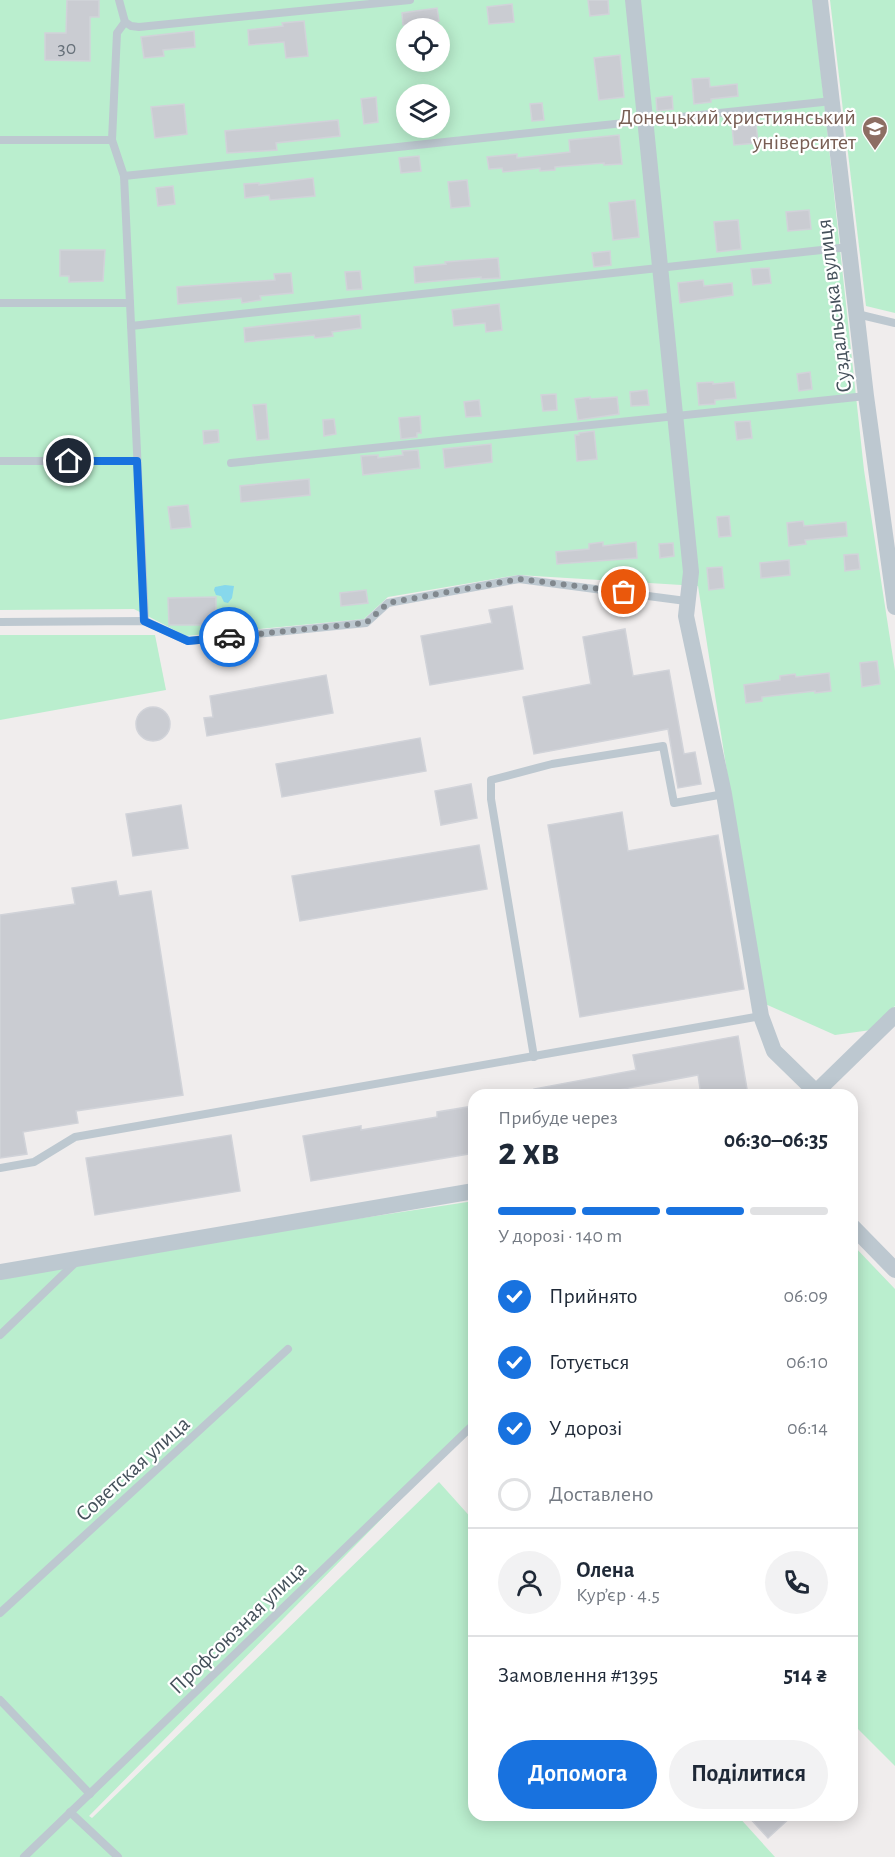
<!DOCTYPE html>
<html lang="uk">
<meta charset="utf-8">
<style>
body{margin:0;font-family:"Alegreya Sans",sans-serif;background:#f2f2f3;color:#1f2937;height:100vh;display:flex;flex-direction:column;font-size:22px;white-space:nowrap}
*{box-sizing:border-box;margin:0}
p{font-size:20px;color:#747a83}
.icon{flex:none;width:33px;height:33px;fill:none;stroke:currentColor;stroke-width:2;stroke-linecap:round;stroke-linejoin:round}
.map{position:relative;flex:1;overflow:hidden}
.panel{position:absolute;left:468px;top:1089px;width:390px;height:732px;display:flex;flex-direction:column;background:#fff;border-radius:18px;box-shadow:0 3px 15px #0003}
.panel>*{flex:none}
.controls{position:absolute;left:396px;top:18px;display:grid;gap:12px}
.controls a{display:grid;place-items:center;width:54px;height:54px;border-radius:50%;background:#fff;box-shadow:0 3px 15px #0003;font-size:30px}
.pin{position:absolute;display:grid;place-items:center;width:51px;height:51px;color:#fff;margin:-26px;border:3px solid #fff;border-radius:50%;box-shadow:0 2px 6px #0007}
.courier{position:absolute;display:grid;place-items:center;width:60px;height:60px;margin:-30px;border:4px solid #1872df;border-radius:50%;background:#fff;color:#222;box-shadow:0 2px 8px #0007}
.summary em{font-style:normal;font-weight:700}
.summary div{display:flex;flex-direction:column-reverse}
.summary{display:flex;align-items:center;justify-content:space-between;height:102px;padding:0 30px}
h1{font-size:39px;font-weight:700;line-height:45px}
.bar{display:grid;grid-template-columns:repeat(4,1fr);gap:9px 6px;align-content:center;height:72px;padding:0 30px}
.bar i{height:8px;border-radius:4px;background:#e0e1e3}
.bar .active{background:#1872df}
.bar p{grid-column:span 4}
.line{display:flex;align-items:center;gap:15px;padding:0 30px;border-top:2px solid #e0e1e3}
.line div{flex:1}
.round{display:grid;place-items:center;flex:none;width:63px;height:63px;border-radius:32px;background:#f2f2f3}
ol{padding:0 30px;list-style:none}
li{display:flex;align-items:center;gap:18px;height:66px}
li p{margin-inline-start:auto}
li .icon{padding:6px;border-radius:50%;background:#1872df;color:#fff;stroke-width:4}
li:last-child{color:#747a83}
li i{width:33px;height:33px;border:3px solid #e0e1e3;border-radius:50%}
.button{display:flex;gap:12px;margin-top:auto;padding:12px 30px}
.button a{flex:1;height:69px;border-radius:36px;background:#1872df;color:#fff;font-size:24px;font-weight:700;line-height:69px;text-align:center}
.button a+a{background:#f2f2f3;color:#1f2937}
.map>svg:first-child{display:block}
.green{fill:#baeece;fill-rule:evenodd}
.water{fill:#87d8ec}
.building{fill:#caccd2;stroke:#d1d3d9;stroke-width:1.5}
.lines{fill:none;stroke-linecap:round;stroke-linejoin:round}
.lane{stroke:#bdc8d0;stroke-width:8}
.street{stroke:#bdc8d0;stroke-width:16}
.done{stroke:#81888e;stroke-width:6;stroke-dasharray:0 10.8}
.route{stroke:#1872df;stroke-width:8}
.labels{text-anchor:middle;stroke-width:4.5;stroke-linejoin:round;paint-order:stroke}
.number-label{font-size:20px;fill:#667079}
.education-label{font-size:22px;fill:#785e54;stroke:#fff;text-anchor:end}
.street-label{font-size:22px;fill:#45515b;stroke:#fff}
</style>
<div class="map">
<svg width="895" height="1857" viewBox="0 0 895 1857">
<rect width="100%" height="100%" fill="#f0eded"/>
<g class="green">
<path d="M0 0H813L864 470 895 671V1006L871 1030 835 1035 763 1003 698 586 518 575 388 597 364 619 186 636 134 609 0 610ZM406 28H440V62H406ZM406 94H440V128H406Z"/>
<polygon points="830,0 895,0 895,313 866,306"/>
<polygon points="0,635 155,635 166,690 0,720"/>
<polygon points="474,1201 474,1425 89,1816 92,1818 439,1482 474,1521 474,1815 737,1815 775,1857 0,1857 0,1273"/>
<polygon points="852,1244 895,1289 895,1766 852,1723"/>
</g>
<polygon class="water" points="225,585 234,586 232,598 228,603 224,602 221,596 216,595 214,590 215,587"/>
<g class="building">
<polygon points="67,0 99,0 99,17 90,17 90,61 45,60 45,33 66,33"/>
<polygon points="588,0 608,0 609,14 590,16"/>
<polygon points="512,4 514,22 489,24 487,7"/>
<polygon points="437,8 439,21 403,25 402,13"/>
<polygon points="304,21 308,56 286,58 284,42 249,45 248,30 283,26 282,23"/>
<polygon points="194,31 195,47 163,50 164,56 144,58 141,37"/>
<polygon points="620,55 624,97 599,100 594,58"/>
<polygon points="709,78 710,87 737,84 738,96 711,99 711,102 694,104 692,79"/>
<polygon points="672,96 673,109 657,111 656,98"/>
<polygon points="376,97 378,122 364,124 361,99"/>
<polygon points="542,103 544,120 532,121 530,104"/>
<polygon points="184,104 187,134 155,138 151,107"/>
<polygon points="338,120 340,136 276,143 277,150 227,153 225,131"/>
<polygon points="756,124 758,143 734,145 732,127"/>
<polygon points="619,135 622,164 604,165 604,163 555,167 555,170 540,171 540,168 503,172 502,168 489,169 487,157 517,154 517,158 570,152 569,140"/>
<polygon points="419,156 421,171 401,173 399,158"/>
<polygon points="313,178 315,196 270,200 269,195 245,198 244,184 259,183 259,185"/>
<polygon points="467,180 470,206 451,208 448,182"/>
<polygon points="173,186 175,204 158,206 156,188"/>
<polygon points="635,200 639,237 613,240 609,203"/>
<polygon points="809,210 811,229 788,231 786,212"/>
<polygon points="738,220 741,249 717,252 714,222"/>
<polygon points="60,250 105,250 103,281 69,282 69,276 60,276"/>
<polygon points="610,251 611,265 594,267 592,253"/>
<polygon points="498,258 500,278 481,279 481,277 415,283 414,267 446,264 445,262"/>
<polygon points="769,268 771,283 753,285 751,269"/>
<polygon points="360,271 362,289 347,290 345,272"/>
<polygon points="291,273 293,293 260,296 261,300 242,303 241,298 178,304 177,287 275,280 274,274"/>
<polygon points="703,280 704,286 732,283 733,295 680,303 678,283"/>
<polygon points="499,304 502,330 486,332 485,323 454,326 452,310"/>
<polygon points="360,315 361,328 332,332 333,336 315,338 314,335 245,342 244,328"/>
<polygon points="810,372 812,389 799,391 797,374"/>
<polygon points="713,382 713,384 734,382 736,398 715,400 715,404 699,405 697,383"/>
<polygon points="647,390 649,405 631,406 630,392"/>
<polygon points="556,394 557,410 543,411 541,395"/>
<polygon points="590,397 590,399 617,397 619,414 578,420 575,399"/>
<polygon points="479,400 481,416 466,417 464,402"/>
<polygon points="266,404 269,439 257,440 253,405"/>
<polygon points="420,416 421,433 417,433 417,437 401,439 399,418"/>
<polygon points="334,419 336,434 324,436 323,420"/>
<polygon points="750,421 752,438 737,440 735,422"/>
<polygon points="218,430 219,442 204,444 203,431"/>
<polygon points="594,431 597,459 577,461 575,435 579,435 579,433"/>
<polygon points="491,444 492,462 445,468 443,449"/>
<polygon points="418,450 420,468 363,475 361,456 378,455 378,458 403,455 402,451"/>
<polygon points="309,479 310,495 241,502 240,486"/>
<polygon points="188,505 191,527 171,529 168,507"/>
<polygon points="729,516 731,536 719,537 717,517"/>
<polygon points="803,521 804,526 846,522 847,536 805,540 806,544 789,546 787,523"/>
<polygon points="603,542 603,546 636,542 637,558 557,564 556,552 589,549 589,544"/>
<polygon points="673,543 674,556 660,558 659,544"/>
<polygon points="858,554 860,569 845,571 844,555"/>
<polygon points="789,560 790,575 761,578 760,563"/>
<polygon points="722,567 724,588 709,590 707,568"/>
<polygon points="366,590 368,603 341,606 340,593"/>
<polygon points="216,597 216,625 169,625 168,598"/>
<polygon points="512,606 523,669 430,685 421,636 492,623 489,610"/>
<polygon points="625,629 633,676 669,670 684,754 695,752 701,784 678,788 668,729 534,754 523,697 591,684 583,637"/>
<polygon points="877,661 880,684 862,687 860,663"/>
<polygon points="829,673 831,691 815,693 815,691 762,697 762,701 746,703 744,685 780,680 780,676 795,674 796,677"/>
<polygon points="326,675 333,713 207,736 204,718 213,717 210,696"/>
<circle cx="153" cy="724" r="17"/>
<polygon points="420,738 426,771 282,797 276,764"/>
<polygon points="471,784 477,818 441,825 435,791"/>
<polygon points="181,805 188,848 133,856 126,814"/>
<polygon points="622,812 628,851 718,835 744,989 580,1017 548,825"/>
<polygon points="479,845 487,889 300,921 292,876"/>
<polygon points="116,881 119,896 151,891 183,1095 76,1111 78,1123 23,1132 27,1154 0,1158 0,915 75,904 72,888"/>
<polygon points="738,1036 748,1095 701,1095 698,1075 618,1090 619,1095 534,1095 534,1089 636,1070 633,1055"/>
<polygon points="474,1106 474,1153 311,1181 303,1136 361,1126 361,1130 437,1117 437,1112"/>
<polygon points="231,1135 240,1191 95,1215 86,1158"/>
<polygon points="747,1815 793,1815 768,1838"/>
</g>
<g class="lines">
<g class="lane">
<polyline points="119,0 125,22 131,26 139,27 410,0"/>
<polyline points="125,22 117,33 112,140 124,176 145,621"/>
<polyline points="0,140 112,140"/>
<polyline points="124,176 832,101"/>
<polyline points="0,303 130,303"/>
<polyline points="857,314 895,323"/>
<polyline points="131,326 849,247"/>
<polyline points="0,461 137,461"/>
<polyline points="231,463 866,396"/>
<polyline points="0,622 145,621 188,641 366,623 388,603 519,579 686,601"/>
<polyline points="534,1057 491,799 491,780 552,764 663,746 674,803 724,794"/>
<polyline points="0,1168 34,1162 75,1137 761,1016"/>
<polyline points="0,1335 75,1263"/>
<polyline points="0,1613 288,1349"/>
<polyline points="0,1700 90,1794"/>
<polyline points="70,1812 118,1857"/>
<polyline points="24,1857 474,1424"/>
</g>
<g class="street">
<polyline points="633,0 691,572 686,616 724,794 761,1016 774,1051 816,1092"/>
<polyline points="820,0 866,396 895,607"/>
<polyline points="813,1095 895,1015"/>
<polyline points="852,1226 895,1270"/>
<polyline points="0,1272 474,1191"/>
</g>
</g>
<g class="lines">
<polyline class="done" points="229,637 366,623 388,603 519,579 624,592"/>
<polyline class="route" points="69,461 137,461 144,621 188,641 229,637"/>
</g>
<defs>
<symbol id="university-pin" viewBox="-11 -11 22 30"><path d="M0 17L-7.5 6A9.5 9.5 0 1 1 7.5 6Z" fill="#8d6e63" stroke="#fff"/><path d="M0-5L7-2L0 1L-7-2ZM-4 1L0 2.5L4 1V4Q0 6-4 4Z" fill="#fff"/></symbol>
</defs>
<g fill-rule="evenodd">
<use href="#university-pin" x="860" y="114" width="30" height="40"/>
</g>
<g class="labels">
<g class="number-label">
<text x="67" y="54">30</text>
</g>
<g class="education-label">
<text x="856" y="124">Донецький християнський<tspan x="856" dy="25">університет</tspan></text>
</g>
<g class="street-label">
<text transform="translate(833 306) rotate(-97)" y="8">Суздальська вулиця</text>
<text transform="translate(132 1468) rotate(-42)" y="8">Советская улица</text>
<text transform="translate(237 1627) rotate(-44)" y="8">Профсоюзная улица</text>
</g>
</g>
</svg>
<div class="controls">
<a><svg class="icon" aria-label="locate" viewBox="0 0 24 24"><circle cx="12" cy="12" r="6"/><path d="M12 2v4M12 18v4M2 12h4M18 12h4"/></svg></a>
<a><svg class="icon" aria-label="layers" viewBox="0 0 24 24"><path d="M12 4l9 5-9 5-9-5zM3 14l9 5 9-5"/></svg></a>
</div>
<div class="pin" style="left:624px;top:592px;background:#ea580c"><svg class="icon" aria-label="bag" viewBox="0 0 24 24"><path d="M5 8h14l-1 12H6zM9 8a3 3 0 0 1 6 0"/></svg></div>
<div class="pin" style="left:69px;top:461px;background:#1f2937"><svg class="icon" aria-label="home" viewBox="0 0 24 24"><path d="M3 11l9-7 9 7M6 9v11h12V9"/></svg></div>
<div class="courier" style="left:229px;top:637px"><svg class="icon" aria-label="car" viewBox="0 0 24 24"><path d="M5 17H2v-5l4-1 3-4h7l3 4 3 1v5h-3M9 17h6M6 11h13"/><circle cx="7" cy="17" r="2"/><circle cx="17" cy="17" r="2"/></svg></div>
<section class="panel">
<div class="summary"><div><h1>2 хв</h1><p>Прибуде через</p></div><em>06:30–06:35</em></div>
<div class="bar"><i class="active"></i><i class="active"></i><i class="active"></i><i></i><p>У дорозі · 140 m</p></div>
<ol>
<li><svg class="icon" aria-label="check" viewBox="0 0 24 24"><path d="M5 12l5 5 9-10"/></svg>Прийнято<p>06:09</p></li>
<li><svg class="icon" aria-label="check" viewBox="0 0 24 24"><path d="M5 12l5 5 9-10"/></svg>Готується<p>06:10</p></li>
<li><svg class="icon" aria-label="check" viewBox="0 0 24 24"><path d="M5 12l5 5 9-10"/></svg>У дорозі<p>06:14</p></li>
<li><i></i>Доставлено</li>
</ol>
<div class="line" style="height:108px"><a class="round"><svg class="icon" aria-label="person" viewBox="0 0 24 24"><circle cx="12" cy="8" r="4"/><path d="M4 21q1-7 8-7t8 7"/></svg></a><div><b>Олена</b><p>Кур’єр · 4.5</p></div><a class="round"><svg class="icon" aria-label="phone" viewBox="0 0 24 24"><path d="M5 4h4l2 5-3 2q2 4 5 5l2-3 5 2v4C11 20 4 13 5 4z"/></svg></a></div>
<div class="line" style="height:78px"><div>Замовлення #1395</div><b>514 ₴</b></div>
<div class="button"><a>Допомога</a><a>Поділитися</a></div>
</section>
</div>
